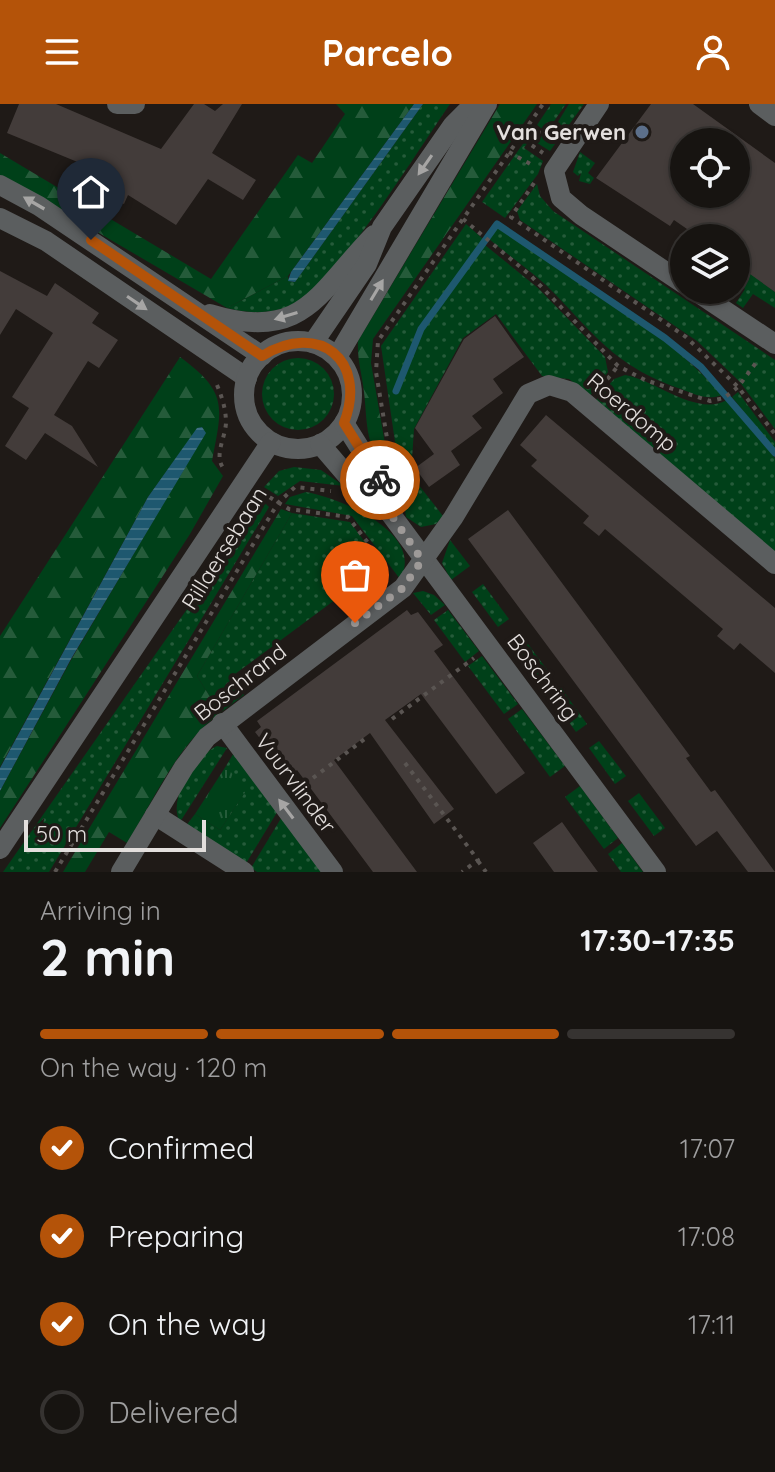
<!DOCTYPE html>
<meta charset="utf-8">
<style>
body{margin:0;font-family:Quicksand,sans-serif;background:#201d1a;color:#f1f3f6;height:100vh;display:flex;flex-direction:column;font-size:30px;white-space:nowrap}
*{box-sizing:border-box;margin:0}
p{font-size:26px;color:#9e9e9f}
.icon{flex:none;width:44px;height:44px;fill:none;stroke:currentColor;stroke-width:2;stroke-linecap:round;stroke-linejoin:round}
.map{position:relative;height:768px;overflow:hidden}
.sheet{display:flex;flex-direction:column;background:#171411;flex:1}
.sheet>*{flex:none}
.controls{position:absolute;left:670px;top:24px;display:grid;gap:16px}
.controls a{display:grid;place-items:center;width:80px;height:80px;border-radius:50%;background:#171411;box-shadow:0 2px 6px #0004,0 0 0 2px #363331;font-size:40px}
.scale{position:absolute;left:24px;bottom:20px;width:182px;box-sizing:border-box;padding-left:8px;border:4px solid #e3dfdd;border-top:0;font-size:22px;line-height:28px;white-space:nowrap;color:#e3dfdd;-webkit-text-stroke:6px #1f1a17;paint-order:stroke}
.pin{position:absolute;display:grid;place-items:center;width:68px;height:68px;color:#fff;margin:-82px -34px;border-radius:50% 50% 50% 0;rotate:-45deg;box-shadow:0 0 8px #0007}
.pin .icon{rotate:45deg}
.courier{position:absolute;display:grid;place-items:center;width:80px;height:80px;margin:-40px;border:6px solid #b45309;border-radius:50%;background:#fff;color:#222;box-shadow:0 2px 10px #0007}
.overview em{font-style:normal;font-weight:700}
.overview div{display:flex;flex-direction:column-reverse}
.overview{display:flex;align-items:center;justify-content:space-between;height:136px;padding:0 40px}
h1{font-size:52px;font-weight:700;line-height:60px}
.bar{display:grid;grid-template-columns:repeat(4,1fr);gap:12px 8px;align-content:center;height:96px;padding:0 40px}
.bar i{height:10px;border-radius:6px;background:#363331}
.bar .selected{background:#b45309}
.bar p{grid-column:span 4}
ol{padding:0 40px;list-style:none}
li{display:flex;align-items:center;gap:24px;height:88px}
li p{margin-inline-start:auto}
li .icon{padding:8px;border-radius:50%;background:#b45309;color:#fff;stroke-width:4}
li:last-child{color:#9e9e9f}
li i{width:44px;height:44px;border:4px solid #363331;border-radius:50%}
header{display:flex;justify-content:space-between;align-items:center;height:104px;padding:0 40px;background:#b45309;color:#fff;font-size:36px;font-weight:700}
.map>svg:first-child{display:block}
.grass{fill:url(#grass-dots)}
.forest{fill:url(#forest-firs)}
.park{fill:url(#park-tufts)}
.water{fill:url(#water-rules)}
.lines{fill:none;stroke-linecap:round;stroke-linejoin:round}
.stream{stroke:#1e586f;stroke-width:7}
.building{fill:#433c3a;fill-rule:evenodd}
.path{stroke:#5a5552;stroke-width:4;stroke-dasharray:4 6;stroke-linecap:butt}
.minor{stroke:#5b5e5f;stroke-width:20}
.oneway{fill:#a6a5a4}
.done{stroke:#9e9a98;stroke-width:8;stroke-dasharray:0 14.4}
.route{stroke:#b45309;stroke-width:10}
.service-dot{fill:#5c6f8a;stroke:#1f1a17;stroke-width:3}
.labels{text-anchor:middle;stroke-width:8;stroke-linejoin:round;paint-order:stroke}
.poi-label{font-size:22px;font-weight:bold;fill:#e3dfdd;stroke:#1f1a17;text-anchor:end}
.street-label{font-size:22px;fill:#e3dfdd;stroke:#1f1a17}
</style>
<header><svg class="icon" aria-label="menu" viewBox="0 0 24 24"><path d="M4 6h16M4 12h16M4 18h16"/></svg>Parcelo<svg class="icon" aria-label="person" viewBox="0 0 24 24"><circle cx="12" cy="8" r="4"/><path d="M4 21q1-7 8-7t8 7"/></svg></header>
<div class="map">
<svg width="775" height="768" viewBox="0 0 775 768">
<defs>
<pattern id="grass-dots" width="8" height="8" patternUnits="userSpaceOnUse" patternTransform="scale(2)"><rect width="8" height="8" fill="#004019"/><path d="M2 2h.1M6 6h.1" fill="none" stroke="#255b3a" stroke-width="1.8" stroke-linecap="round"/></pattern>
<pattern id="forest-firs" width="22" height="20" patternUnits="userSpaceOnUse" patternTransform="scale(2)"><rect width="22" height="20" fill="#004019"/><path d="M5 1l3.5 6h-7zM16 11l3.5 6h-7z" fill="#255b3a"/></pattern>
<pattern id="park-tufts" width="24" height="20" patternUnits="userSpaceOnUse" patternTransform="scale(2)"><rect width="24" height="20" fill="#004019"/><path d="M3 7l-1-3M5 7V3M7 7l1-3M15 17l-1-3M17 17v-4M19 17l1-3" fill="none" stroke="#255b3a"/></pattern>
<pattern id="water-rules" width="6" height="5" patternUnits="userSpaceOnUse" patternTransform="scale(2)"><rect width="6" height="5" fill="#1e586f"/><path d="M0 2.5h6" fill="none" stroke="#3f7083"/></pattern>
</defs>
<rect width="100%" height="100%" fill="#1f1a17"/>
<g class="grass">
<path d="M423 0H450C420 43 334 183 292 201 271 210 249 210 227 204L288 172 289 177 295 178Z"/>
<polygon points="551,0 566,0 550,23 548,34 569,0 584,0 550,47 537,39 545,27 537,21"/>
<polygon points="532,27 534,29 524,44 543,57 538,70 505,114 482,98"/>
<polygon points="580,48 595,59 588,69 594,74 590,80 579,77 581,69 578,72 573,68"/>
<polygon points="537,80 540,92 553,107 775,256 775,325 739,277 697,237 520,116 517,107"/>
<polygon points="466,120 483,135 417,226 395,288 399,287 423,227 485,141 538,184 605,253 608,268 590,292 569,275 542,272 496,210 463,234 414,325 411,371 443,412 436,420 421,423 406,413 381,242"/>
<path d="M498 123C574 175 661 222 722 291 708 297 694 290 681 285 612 261 595 230 547 182 529 165 508 151 489 135Z"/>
<polygon points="754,161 759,176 775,188 775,204 753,190 743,204 736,199 745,185 740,181"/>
<circle cx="298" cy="290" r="36"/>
<path d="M625 271C656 276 696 313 727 296L775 354V448L596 296 614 275Z"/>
<polygon points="738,288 775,338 775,346 732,293"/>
<polygon points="294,363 321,366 344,382 300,377 278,392 264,383 279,367"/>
<path d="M306 388C340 394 426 429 400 475L352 412 285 400 290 393Z"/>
<polygon points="258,392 269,403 49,768 3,768 213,468"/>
<polygon points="292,409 350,418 382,461 231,573 244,591 220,609 197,572"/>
<polygon points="450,436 470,462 451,476 442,459"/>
<polygon points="483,480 509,515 498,523 472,488"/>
<polygon points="423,487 434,491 445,501 431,511 413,489"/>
<polygon points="448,506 479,547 465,558 434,516"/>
<polygon points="522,532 548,567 537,575 511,540"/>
<polygon points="482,552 518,600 504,610 468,562"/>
<polygon points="561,584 587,620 576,628 550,592"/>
<polygon points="522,605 565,662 550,673 508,615"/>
<polygon points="599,637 626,672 615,680 589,644"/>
<path d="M217 642 227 644 180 718C167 695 195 652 217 642Z"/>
<polygon points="235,647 279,705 245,761 185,723 195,710 220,726 245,688 226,662"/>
<polygon points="580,682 618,734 604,745 565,693"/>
<polygon points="639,689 665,724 654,732 628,697"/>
<polygon points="283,711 325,768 257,768 251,764"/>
<polygon points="622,739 643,768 621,768 608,750"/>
</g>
<g class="forest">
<polygon points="336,0 414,0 288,172 227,204 0,71 0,49 211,175 298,51 312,59 345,10"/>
<path d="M500 0H537L373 235 371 259 385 340V352L379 357C365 334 367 313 364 288 362 270 357 256 358 237Z"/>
<path d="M180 253C229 289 222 303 212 357L223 372 190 430 0 724V687L71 556 205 329 202 323 197 325 148 393 0 663V532Z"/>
<path d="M281 405 292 409 197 572 220 609C177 641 155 694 127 739L109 728 85 768H63Z"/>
</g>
<polygon class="park" points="226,662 246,687 220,726 195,710"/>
<g class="water">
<polygon points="414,0 423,0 298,174 295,178 288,177 291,168"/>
<polygon points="202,323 206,329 71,555 0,687 0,664 148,393 197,324"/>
</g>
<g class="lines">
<polyline class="stream" points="396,287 421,225 497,120 665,234 701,263 775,349"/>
</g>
<g class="building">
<polygon points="19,0 56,0 161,45 194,0 204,0 215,7 223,0 242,0 212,49 256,76 243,96 208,75 176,121 128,91 124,100 105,92 114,73 7,29"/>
<path d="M651 0H693L775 59V188L736 160V134H700L674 116 670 122 596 74ZM684 38H736V90H684Z"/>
<polygon points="0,167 47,192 55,179 99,209 92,219 118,236 99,264 88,257 54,311 72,322 98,363 45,329 26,356 5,342 29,304 12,293 53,229 16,205 0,231"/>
<polygon points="495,212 524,253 493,275 503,289 472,312 482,324 451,347 460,361 429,383 415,364 434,350 415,324 464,235"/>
<polygon points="546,311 775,504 775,569 740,539 734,546 717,532 723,525 605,425 599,432 583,419 589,412 531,362 537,356 520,341"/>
<polygon points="508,406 690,652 686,654 711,688 715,686 775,768 748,768 717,727 696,742 468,435"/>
<polygon points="407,506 411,511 418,508 443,541 434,547 525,669 496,690 421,590 385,616 454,705 434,720 370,629 334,656 417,768 373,768 297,666 289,672 255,628 261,623 257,617"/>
<polygon points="562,718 579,742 598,768 554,768 533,739"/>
</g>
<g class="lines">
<g class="path">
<polyline points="529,20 539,28 530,40 543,49"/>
<polyline points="509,48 532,61"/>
<polyline points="534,79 511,113 686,233 738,283 775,330"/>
<polyline points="463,115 531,172 618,262 645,276 710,297 724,294 738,283 758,256"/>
<path d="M217 281C222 293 226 305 226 319 225 336 212 354 226 367"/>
<polyline points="601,283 618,262"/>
<polyline points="390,352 376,268 378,237 543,0"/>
<polyline points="261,388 289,405 348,413 389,466"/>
<polyline points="392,615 474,554"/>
<polyline points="405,659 478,756 462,768"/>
<polyline points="297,686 366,634"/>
<polyline points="478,757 486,768"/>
<polyline points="55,768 278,399 295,383 331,387"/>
</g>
<g class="minor">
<polyline points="117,0 135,0"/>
<polyline points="599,0 554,67 561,94 581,111 684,180"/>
<polyline points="759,0 775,12"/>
<polyline points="0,81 39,102 262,252"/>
<polyline points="0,114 46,137 247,274"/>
<polyline points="694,186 775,240"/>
<path d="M210 210C304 239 318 188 374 131"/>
<circle cx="298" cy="291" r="54"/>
<polyline points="313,239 367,160 382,123 453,21 474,0"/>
<polyline points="337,253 487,0"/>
<polyline points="344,319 375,368 390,409"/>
<polyline points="320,340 356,382 390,409 656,768"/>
<polyline points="222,619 333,768"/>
<polyline points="155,711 244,768"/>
<polyline points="0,745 271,338"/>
<polyline points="121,768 184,663 207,633 403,484 453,414 528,290 549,281 572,288 775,460"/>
</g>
</g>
<defs><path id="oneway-solid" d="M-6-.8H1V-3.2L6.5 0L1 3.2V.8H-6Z" transform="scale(2)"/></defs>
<g class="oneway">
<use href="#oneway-solid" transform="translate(425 61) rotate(125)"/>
<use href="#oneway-solid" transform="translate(34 99) rotate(-150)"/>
<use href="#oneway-solid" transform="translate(377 186) rotate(-59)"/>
<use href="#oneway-solid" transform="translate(137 199) rotate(34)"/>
<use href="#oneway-solid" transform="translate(286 212) rotate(163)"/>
<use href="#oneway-solid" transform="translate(286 705) rotate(-127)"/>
</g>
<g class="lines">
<polyline class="done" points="355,519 403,484 422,456 390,409 380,376"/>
<path class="route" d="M91 136 262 252C319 217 368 256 344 319L380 376"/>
</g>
<circle class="service-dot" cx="642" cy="28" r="8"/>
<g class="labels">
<g class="poi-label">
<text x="626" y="36">Van Gerwen</text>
</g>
<g class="street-label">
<text transform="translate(632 308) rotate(40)" y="8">Roerdomp</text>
<text transform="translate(224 444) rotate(-58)" y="8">Rillaersebaan</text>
<text transform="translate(543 573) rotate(53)" y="8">Boschring</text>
<text transform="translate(240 578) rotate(-38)" y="8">Boschrand</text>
<text transform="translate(296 679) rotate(53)" y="8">Vuurvlinder</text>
</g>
</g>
</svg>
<div class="controls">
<a><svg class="icon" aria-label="locate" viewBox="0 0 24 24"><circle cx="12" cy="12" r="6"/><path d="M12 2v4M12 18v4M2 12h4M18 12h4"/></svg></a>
<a><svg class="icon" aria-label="layers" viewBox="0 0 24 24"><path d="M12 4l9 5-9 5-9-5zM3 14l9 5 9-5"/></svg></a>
</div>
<div class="scale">50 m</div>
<div class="pin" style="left:355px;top:519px;background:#ea580c"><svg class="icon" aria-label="bag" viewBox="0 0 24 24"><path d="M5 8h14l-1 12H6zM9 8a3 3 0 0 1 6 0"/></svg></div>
<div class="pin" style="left:91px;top:136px;background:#1f2937"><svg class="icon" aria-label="home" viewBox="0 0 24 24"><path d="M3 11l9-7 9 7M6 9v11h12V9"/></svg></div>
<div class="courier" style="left:380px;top:376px"><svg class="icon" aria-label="bike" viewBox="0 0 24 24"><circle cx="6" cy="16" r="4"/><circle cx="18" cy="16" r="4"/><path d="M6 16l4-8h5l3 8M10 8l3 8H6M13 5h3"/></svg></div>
</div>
<section class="sheet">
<div class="overview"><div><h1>2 min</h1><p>Arriving in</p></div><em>17:30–17:35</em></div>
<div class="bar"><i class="selected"></i><i class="selected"></i><i class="selected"></i><i></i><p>On the way · 120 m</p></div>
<ol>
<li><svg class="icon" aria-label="check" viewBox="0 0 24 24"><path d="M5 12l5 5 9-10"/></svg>Confirmed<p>17:07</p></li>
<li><svg class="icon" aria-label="check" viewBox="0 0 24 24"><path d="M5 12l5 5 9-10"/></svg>Preparing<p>17:08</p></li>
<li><svg class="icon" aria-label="check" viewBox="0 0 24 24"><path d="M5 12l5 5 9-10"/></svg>On the way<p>17:11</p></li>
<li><i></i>Delivered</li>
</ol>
</section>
